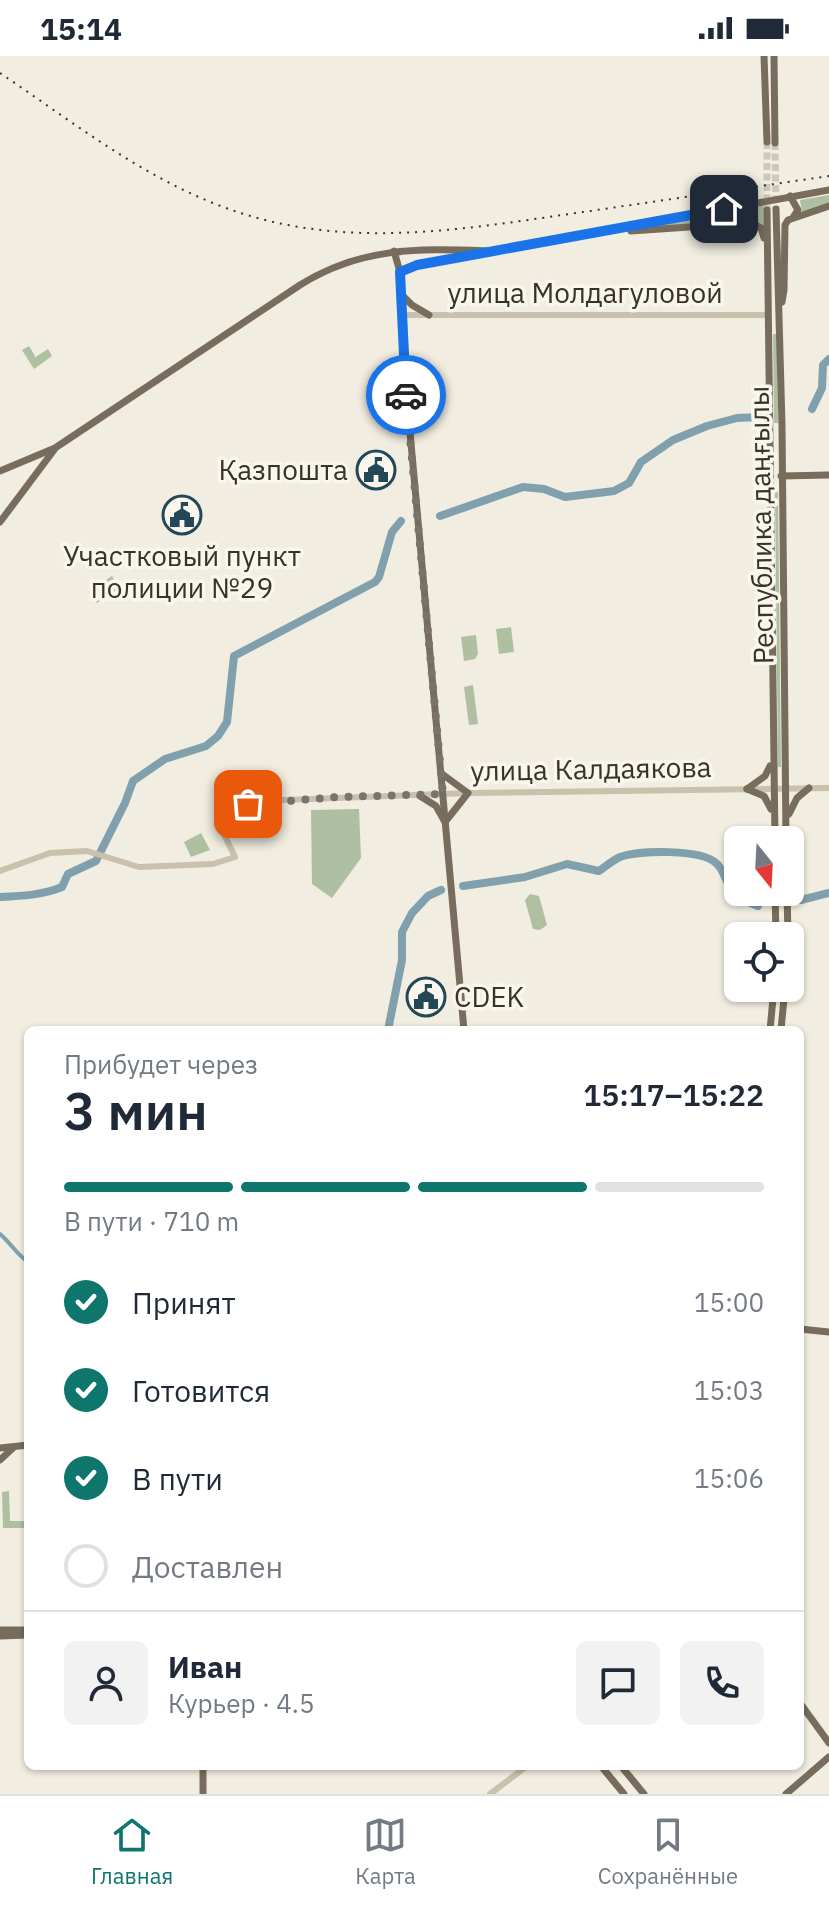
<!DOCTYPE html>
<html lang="ru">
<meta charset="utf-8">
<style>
body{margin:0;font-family:"IBM Plex Sans",sans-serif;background:#f2f2f3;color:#1f2937;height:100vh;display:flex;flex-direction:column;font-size:30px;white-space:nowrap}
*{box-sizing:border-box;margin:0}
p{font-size:26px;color:#747a83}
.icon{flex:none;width:44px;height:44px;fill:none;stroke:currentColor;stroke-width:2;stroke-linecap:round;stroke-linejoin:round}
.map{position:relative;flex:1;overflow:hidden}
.details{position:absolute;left:24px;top:970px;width:780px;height:744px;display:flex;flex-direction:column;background:#fff;border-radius:12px;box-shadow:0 2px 6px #0004}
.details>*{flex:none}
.needle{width:52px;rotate:162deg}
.buttons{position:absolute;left:724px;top:770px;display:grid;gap:16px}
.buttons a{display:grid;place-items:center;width:80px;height:80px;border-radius:12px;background:#fff;box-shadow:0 2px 6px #0004;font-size:40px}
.pin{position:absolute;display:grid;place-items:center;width:68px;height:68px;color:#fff;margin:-34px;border-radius:16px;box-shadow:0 4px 12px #0006}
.courier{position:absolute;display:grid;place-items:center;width:80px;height:80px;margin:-40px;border:6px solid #1a73e8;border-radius:50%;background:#fff;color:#222;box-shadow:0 2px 10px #0007}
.head em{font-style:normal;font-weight:600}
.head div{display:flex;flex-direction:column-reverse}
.head{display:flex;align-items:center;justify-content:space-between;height:136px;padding:0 40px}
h1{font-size:52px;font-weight:600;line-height:60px}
.bar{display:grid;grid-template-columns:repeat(4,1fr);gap:12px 8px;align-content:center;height:96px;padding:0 40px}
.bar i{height:10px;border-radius:6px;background:#e0e1e3}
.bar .selected{background:#0f766e}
.bar p{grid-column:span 4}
.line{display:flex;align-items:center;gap:20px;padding:0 40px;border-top:2px solid #e0e1e3}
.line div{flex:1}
.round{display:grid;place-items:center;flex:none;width:84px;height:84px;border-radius:12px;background:#f2f2f3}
ol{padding:0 40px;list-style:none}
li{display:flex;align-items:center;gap:24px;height:88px}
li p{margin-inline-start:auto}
li .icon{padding:8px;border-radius:50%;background:#0f766e;color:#fff;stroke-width:4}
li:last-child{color:#747a83}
li i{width:44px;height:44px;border:4px solid #e0e1e3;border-radius:50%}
.status{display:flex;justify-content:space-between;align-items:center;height:56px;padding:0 40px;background:#fff;direction:ltr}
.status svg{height:22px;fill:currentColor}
.dock{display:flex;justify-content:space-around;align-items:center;height:112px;border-top:2px solid #e0e1e3;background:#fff;font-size:22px;color:#747a83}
.dock a{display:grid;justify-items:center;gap:4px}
.dock .selected{color:#0f766e}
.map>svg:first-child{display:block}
.green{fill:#aec0a1}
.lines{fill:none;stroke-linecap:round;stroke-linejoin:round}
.canal{stroke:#81a0ad;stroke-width:4}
.river{stroke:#81a0ad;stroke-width:8}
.major-tunnel{stroke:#ccc8bc;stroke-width:7;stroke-dasharray:7 3.5;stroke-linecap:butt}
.minor{stroke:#c9c0ad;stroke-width:6}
.major{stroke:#786d5d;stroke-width:7}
.rail{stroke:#38322b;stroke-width:2;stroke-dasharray:2 6;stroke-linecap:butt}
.done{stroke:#79736a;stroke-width:8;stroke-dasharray:0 14.4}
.route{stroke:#1a73e8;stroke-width:10}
.labels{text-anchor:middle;stroke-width:7;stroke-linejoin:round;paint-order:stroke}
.street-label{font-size:28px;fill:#38322b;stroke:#f9f6ed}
.poi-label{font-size:28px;fill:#38322b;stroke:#f9f6ed;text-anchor:end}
</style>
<div class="status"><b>15:14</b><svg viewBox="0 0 49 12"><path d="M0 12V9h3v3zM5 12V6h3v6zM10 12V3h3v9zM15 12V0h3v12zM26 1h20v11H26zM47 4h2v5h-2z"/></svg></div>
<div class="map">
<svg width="829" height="1738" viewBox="0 0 829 1738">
<rect width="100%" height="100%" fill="#f1ede0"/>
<g class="green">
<polygon points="829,139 829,147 802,156 800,144"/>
<path d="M766 149 767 180C759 172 744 163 747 153Z"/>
<polygon points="739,153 739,165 659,170"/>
<polygon points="773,278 777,278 778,367 774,367"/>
<polygon points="29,290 35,300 34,302 48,293 52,300 34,313 22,294"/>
<polygon points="775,435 778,435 781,711 778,711"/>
<polygon points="112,520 119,532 97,547 89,536"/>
<polygon points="511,571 514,596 499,598 496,573"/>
<polygon points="476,579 478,598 475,603 464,605 461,581"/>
<polygon points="473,629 478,668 469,669 464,631"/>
<polygon points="359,753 361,802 332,842 312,828 311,754"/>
<polygon points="201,777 210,794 191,801 184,786"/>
<polygon points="530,838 539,840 547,869 540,874 533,873 525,844"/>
<polygon points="9,1435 10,1465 28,1465 28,1472 3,1472 2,1436"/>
</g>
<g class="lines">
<path class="canal" d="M0 1178C11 1187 16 1198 28 1206"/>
<g class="river">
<polyline points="812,353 822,332 823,309 829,303"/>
<polyline points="440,460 523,431 544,433 565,441 614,435 629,427 641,406 673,384 707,370 737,362 760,361"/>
<path d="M463 830 525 821 567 808 599 815C605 811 613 804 620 801 639 794 701 793 716 807 723 813 724 821 729 829 735 841 746 845 758 850"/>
<path d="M0 841C21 840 43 839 62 831L68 818 96 805 125 747 133 725 165 703 206 690 218 680 227 666 234 600 375 526 379 521 392 476 401 465"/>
<polyline points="801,844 829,837"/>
<polyline points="388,974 402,904 402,876 412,857 428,840 441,834"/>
</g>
<g class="major-tunnel">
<polyline points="767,86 767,154"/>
<polyline points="775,87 776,153"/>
</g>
<g class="minor">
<polyline points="401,259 768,259"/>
<polyline points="0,815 50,797 87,795 139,811 213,808 235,801 219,768 241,750 258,745 468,737 829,732"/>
<polyline points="490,1738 527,1710"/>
</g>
<g class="major">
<polyline points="764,0 767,86"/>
<polyline points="774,0 775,87"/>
<polyline points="790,140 798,154 794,160"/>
<polyline points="748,148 743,151 744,164 761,172 764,182"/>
<polyline points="776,153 782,369 786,784"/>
<polyline points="767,154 775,784"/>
<polyline points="631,175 733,168 756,169"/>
<polyline points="394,195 400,216 406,332 464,974"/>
<polyline points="491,196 829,134"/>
<polyline points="400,216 417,209 479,198"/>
<polyline points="400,237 412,249 429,259"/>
<polyline points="782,246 784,234 785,169 788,164 829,150"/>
<path d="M0 415 55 392 300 229C364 189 423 193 495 195"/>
<polyline points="781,420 829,419"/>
<polyline points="0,466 54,394"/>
<polyline points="747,733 765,720 770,710"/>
<polyline points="747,733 764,740 771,753"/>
<polyline points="420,740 436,750 445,766 468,737 442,718"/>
<polyline points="789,758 797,742 809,732"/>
<polyline points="775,836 776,880"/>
<polyline points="787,836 788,880"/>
<polyline points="770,974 774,932"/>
<polyline points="781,974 785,932"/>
<polyline points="800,1273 829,1276"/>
<polyline points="0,1392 28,1389"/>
<polyline points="0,1404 13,1392"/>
<polyline points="0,1574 28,1574"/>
<polyline points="0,1580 28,1579"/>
<polyline points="800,1647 829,1687"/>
<polyline points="203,1710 203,1738"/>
<polyline points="601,1710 624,1738"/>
<polyline points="621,1710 644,1738"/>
<polyline points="786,1738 829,1701"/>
</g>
<path class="rail" d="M0 17C70 64 138 118 218 149 339 196 458 174 583 156 665 144 747 132 829 120"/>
</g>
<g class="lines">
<polyline class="done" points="248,748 338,741 443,738 406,339"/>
<polyline class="route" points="406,339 400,216 417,209 724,153"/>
</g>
<defs>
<symbol id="civic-ring" viewBox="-11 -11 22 22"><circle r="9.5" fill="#f9f6ed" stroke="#234757" stroke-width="1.5"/><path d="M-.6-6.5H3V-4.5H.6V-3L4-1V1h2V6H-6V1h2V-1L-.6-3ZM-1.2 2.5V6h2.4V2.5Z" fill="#234757"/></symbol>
</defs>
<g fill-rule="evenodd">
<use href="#civic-ring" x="354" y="392" width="44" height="44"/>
<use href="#civic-ring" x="160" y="437" width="44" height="44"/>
<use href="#civic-ring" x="404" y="919" width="44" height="44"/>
</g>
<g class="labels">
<g class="street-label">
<text x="585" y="247">улица Молдагуловой</text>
<text transform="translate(761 469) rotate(-91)" y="10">Республика даңғылы</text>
<text transform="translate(591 713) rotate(-1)" y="10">улица Калдаякова</text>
</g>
<g class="poi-label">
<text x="348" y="424">Қазпошта</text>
<text x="182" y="510" text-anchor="middle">Участковый пункт<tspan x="182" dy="32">полиции №29</tspan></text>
<text x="454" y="951" text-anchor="start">CDEK</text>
</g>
</g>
</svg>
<div class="buttons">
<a><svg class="needle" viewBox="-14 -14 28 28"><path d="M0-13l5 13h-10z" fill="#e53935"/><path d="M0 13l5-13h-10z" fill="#747a83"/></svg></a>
<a><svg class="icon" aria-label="locate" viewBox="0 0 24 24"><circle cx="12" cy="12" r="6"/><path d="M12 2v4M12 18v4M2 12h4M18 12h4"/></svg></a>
</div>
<div class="pin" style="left:248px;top:748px;background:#ea580c"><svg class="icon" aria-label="bag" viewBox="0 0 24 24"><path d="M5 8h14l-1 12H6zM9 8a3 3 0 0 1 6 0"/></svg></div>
<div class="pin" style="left:724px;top:153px;background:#1f2937"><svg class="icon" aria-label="home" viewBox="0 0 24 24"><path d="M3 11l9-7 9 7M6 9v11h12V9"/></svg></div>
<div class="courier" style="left:406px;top:339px"><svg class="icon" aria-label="car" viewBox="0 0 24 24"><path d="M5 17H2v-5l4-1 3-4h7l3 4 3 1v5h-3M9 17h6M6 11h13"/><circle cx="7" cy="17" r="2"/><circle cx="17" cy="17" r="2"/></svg></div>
<section class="details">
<div class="head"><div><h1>3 мин</h1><p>Прибудет через</p></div><em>15:17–15:22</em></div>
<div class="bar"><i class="selected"></i><i class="selected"></i><i class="selected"></i><i></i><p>В пути · 710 m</p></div>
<ol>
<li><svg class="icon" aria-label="check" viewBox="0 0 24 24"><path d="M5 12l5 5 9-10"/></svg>Принят<p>15:00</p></li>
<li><svg class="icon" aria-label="check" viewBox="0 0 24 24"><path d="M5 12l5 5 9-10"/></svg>Готовится<p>15:03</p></li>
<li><svg class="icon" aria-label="check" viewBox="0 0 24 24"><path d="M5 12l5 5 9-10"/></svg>В пути<p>15:06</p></li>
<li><i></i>Доставлен</li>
</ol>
<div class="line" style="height:144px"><a class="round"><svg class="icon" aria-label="person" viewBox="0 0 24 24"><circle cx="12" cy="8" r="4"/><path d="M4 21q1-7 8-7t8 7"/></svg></a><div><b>Иван</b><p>Курьер · 4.5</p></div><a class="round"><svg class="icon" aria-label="chat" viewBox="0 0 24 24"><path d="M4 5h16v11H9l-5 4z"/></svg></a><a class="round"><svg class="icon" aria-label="phone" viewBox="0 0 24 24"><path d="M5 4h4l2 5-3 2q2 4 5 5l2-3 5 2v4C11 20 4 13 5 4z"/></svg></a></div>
</section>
</div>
<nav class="dock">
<a class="selected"><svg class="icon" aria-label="home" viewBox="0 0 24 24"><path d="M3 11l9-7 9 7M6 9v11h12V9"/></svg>Главная</a>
<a><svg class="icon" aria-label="map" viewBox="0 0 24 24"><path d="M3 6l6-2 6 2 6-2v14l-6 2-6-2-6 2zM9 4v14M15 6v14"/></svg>Карта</a>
<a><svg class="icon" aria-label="saved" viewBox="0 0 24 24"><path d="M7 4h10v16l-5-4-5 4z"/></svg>Сохранённые</a>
</nav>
